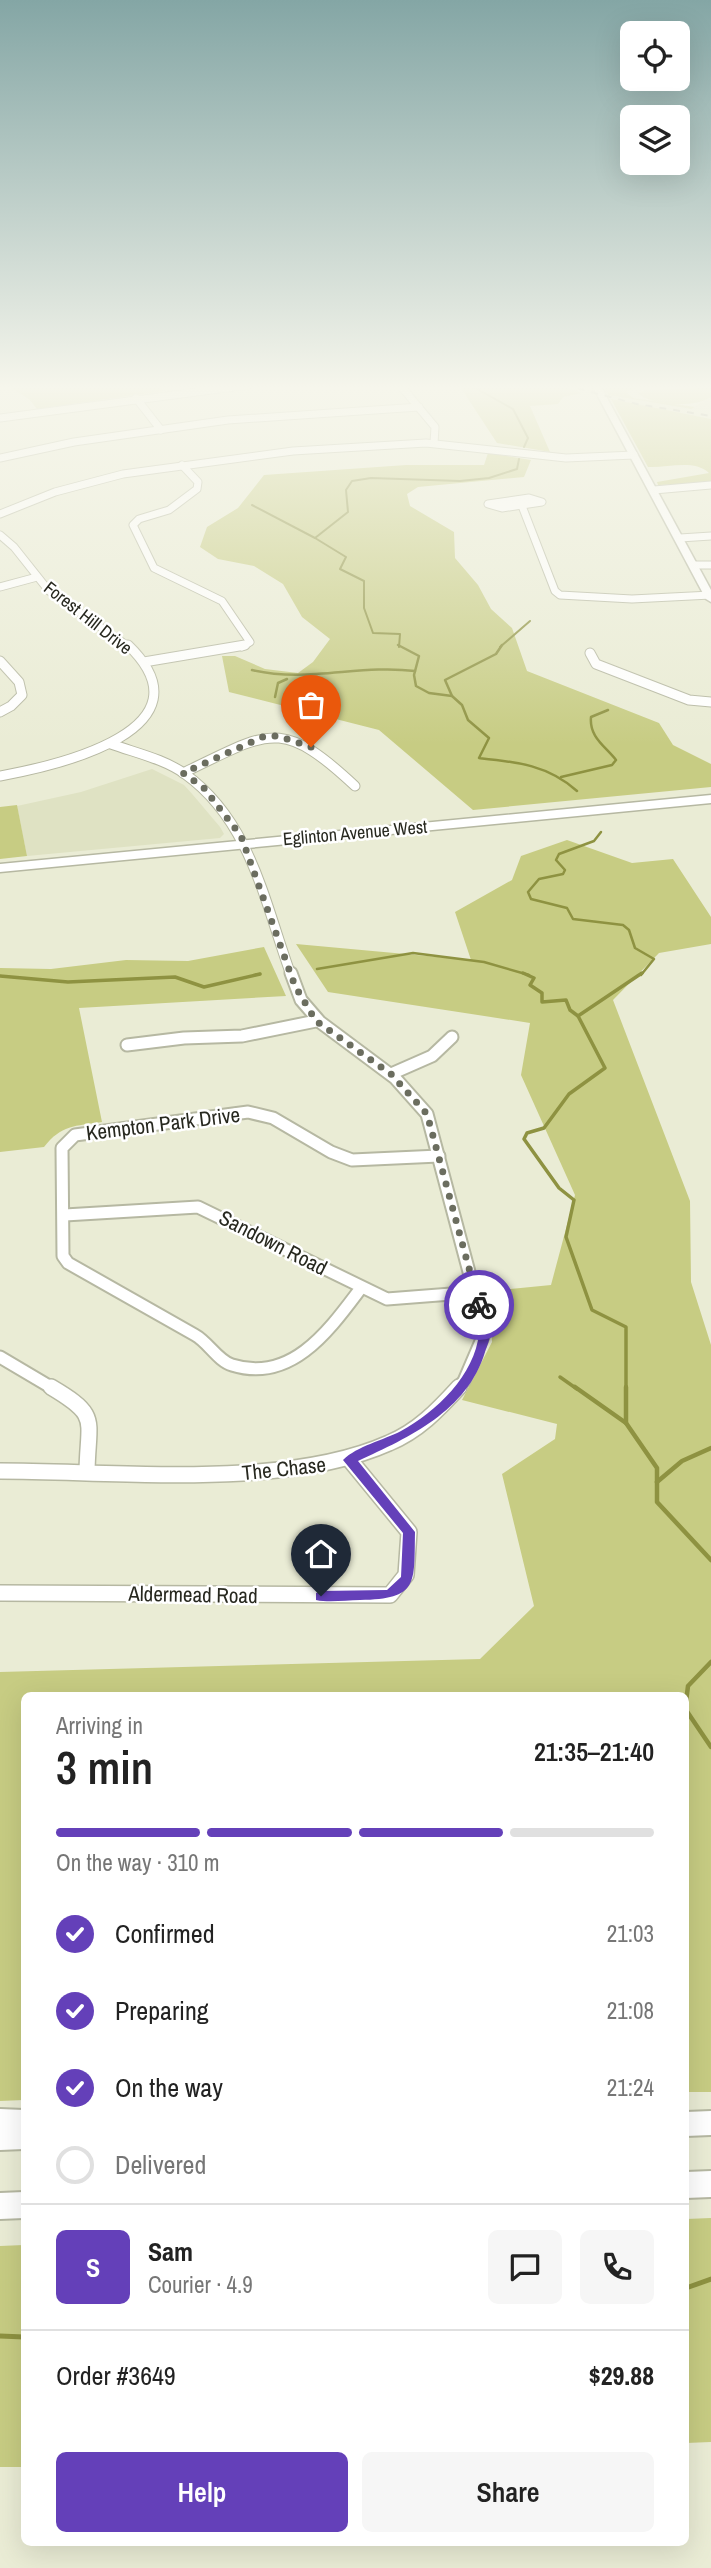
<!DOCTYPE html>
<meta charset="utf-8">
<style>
body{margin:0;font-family:"Archivo Narrow",sans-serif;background:#f6f6f6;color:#222;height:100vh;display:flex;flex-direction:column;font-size:26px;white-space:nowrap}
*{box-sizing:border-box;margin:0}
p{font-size:23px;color:#767676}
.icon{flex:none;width:38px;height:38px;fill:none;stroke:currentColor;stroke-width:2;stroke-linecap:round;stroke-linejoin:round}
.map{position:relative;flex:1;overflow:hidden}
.drawer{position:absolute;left:21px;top:1692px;width:668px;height:854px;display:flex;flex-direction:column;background:#fff;border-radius:10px;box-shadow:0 7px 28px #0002}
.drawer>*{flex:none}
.fabs{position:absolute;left:620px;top:21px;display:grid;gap:14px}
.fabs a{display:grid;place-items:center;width:70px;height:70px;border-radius:10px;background:#fff;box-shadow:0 7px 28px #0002;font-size:35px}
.pin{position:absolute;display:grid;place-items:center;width:60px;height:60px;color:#fff;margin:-72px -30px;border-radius:50% 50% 50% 0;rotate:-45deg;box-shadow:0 0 7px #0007}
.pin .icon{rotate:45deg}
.courier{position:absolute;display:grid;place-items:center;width:70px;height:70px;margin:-35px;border:5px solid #6440b9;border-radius:50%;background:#fff;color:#222;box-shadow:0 2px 9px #0007}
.headline em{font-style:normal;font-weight:600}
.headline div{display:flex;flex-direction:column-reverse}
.headline{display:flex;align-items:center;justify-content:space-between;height:119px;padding:0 35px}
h1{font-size:46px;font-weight:600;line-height:52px}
.bar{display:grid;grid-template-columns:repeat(4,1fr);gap:10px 7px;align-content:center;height:84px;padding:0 35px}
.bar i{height:9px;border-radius:5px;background:#e0e0e0}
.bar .current{background:#6440b9}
.bar p{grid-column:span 4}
.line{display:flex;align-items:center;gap:18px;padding:0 35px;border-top:2px solid #e0e0e0}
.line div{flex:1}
.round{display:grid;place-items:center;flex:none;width:74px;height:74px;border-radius:10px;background:#f6f6f6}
ol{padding:0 35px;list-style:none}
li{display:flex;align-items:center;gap:21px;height:77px}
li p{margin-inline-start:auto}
li .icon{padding:7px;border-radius:50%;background:#6440b9;color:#fff;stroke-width:4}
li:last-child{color:#767676}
li i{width:38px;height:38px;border:4px solid #e0e0e0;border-radius:50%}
.action{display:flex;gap:14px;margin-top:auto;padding:14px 35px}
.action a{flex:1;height:80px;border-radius:10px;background:#6440b9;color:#fff;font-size:28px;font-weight:600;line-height:80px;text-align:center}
.action a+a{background:#f6f6f6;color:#222}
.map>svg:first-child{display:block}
.built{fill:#dfe2c3}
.green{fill:#c7cc83}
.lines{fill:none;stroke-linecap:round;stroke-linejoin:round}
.stream-far4{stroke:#8e9241;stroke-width:2}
.stream-far3{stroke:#8e9241;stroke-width:2.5}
.stream-far2{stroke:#8e9241;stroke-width:3.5}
.stream-far1{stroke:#8e9241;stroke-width:4.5}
.stream{stroke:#8e9241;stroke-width:5}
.minor-far3-casing{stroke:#b6b8a2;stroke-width:9}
.minor-far2-casing{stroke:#b6b8a2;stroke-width:11}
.minor-far1-casing{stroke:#b6b8a2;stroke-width:15}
.minor-casing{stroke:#b6b8a2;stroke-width:18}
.major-casing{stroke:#b6b8a2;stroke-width:3}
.highway-casing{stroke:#b6b8a2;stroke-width:4}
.minor-far3{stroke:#fff;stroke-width:7}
.minor-far2{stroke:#fff;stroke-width:9}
.minor-far1{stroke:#fff;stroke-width:11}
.minor{stroke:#fff;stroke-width:15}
.major{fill:#fff;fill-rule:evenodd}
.highway{fill:#fff;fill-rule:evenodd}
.rail{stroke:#848576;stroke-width:2;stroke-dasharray:7 7;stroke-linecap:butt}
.route{fill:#6440b9}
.done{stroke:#6b6d5f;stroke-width:7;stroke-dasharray:0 12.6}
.labels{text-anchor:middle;stroke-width:5;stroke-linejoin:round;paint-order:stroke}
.far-street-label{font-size:18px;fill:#27281f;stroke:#fff}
.street-label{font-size:21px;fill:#27281f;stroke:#fff}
</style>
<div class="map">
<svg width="711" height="2568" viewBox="0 0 711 2568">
<rect width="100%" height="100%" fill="#eaecd5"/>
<g class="built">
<polygon points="609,395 691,409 711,397 711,419 625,404"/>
<polygon points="152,769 184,785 193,795 220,827 224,834 220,838 27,856 17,806 81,792"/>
</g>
<g class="green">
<polygon points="6,385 160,385 163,391 37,409 29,399"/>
<polygon points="459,385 558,385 582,393 563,397 558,404 530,406 550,452 497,443"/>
<polygon points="609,385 711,385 711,386 638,387 626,392 633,398 695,407 691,409 609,395 605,390"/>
<path d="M711 388V397C693 408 656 406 638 394L645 390Z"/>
<path d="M611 399 711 419V483L658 485 657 482 709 473C694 459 668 468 648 467Z"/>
<polygon points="488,453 531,460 524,477 418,487 407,494 410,506 454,532 455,558 478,585 491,609 512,628 527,671 659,723 673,745 711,764 711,787 473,810 379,730 229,692 222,656 235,656 265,669 298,673 313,662 330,639 302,617 283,584 254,566 218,559 200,547 207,527 238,508 264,475 406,465 484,465"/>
<polygon points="17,805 27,856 0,859 0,807"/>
<polygon points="567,840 632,863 673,859 711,917 711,944 659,953 613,1000 690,1201 691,1282 711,1345 711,2092 686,2092 686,1696 24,1696 24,2100 0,2101 0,1672 480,1659 534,1606 502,1474 555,1439 557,1424 462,1400 492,1342 490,1291 551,1285 575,1195 521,1075 530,1023 328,992 296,944 471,960 455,912 512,880 521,856"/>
<path d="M264 947 286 996 79 1008 102 1122C75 1126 61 1125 44 1147L0 1152V968L51 969 126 960 188 961Z"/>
<polygon points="711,2218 711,2442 686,2443 686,2219"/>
<polygon points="24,2245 24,2467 0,2467 0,2246"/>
</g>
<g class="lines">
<g class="stream-far4">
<polyline points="470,385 513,409 528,438 524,447"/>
<polyline points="252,505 315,538"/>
<polyline points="399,647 400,634 373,633 364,608 364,581 340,569 346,557 315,538 348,512 346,490 352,481 371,478 460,481 489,478 517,469 519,459"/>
<polyline points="500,647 530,621"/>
</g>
<g class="stream-far3">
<path d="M398 645 419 656 414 675 416 686 429 693 452 696 462 705 468 720 489 738 479 758C517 762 548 765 577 791"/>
<path d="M252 670C307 683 360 664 415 671"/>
<polyline points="452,696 445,680 496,654 502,645"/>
<polyline points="275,697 278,683 287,679"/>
<path d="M561 777 612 765 616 760C605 746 589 737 591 717L608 710"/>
<polyline points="601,832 594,841 559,854 556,860 565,870 563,874 539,879 528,892 531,899 567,908 573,919 623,925 629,930 635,948 654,959 641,975"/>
<polyline points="317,969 413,953 484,962 529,975"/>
<polyline points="254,975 260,974"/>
</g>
<g class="stream-far2">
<polyline points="523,973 534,978 530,985 542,993 542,1002 566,1000 570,1010 578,1016"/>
<polyline points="0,976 68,982 175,977 204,987 260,974"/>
<polyline points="560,1377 577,1389"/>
<polyline points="626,1389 626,1327 592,1310 566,1237 574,1200 559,1188 524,1139 527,1133 544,1128 569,1094 605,1068 578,1016 642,973"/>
</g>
<g class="stream-far1">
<polyline points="575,1387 626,1423"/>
<polyline points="626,1387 626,1423 657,1468 657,1502 711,1560"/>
<polyline points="657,1482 682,1461 711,1448"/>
<polyline points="686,1702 688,1686 711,1662"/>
<polyline points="686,1710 711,1747"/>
</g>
<g class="stream">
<polyline points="686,2288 711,2279"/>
<polyline points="0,2336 24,2337"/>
</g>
<defs>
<g id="minor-far3">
<polyline points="400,385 435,427 434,443"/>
<polyline points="136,398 161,430"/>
<polyline points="0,418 249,385"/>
<polyline points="0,458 74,442 228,420 419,407"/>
<polyline points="182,465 198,482 197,489 169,510 139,519 133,525 154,568 222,601 250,642 242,647"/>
<polyline points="654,490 711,485"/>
<polygon points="529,498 542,502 502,508 488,504"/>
<polyline points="522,506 555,591 560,595 632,599 711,595"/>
<polyline points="0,514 55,492 123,474 293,451 426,443 566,458 634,455"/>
<polyline points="0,535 14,547 49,591 129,647"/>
<polyline points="680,538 711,536"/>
<polyline points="694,565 711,565"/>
<polyline points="0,587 37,577"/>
</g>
<g id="minor-far2">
<polyline points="590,653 596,664 689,700 711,702"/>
<polyline points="0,661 19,682 22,695 11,706 0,712"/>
<polyline points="144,662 245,645"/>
<path d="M111 744C136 753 164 759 185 774 251 821 265 904 291 975"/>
<path d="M183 773C269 732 280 716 355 786"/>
<path d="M0 776C60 765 215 729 128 645"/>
</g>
<g id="minor-far1">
<polyline points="291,973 301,1000 320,1022 395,1078 427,1114 485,1332 464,1381 457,1389"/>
<polyline points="127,1045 184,1038 242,1036 316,1021"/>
<polyline points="391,1074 432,1056 452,1037"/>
<polyline points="65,1215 198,1207 387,1299 477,1292"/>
<path d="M361 1288C330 1329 292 1384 232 1365 218 1361 208 1342 195 1335 153 1311 110 1287 68 1263L63 1256 62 1148 75 1135 248 1112 273 1118 331 1152 352 1160 439 1156"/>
<polyline points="0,1357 54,1389"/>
</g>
<g id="minor">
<path d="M51 1387C100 1416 88 1418 87 1471"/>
<path d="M0 1471C116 1471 284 1490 389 1443 418 1431 438 1410 459 1387"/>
<polyline points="0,1593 390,1595 406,1575 409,1532 350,1460"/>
</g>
<g id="major">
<polygon points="592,385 600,385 711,590 711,602 706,599"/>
<polygon points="711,795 711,803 0,872 0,864"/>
</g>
<g id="highway">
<polygon points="0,2109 24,2110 24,2149 0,2150"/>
<polygon points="711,2111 711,2135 686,2136 686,2112"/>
<polygon points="711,2171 711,2197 686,2198 686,2172"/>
<polygon points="24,2192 24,2218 0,2219 0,2193"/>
</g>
</defs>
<use href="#minor-far3" class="minor-far3-casing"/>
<use href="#minor-far2" class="minor-far2-casing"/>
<use href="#minor-far1" class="minor-far1-casing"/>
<use href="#minor" class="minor-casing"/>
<use href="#major" class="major-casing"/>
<use href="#highway" class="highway-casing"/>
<use href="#minor-far3" class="minor-far3"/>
<use href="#minor-far2" class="minor-far2"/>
<use href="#minor-far1" class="minor-far1"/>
<use href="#minor" class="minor"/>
<use href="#major" class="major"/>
<use href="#highway" class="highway"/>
<polyline class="rail" points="564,385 637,404 711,416"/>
</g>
<linearGradient id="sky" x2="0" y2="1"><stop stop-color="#84a6a5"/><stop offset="0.52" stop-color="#f6f6ec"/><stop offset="1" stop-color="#f6f6ec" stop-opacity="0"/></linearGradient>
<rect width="711" height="745" fill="url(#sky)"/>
<path class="route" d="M475 1302 485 1305C487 1313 490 1323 490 1331 491 1338 487 1346 485 1352 467 1411 410 1437 358 1461L415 1532C414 1584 419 1599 360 1600 346 1600 330 1603 316 1600V1593L321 1591 387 1590 401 1577 403 1533 343 1460C357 1446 384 1440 401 1431 436 1412 475 1375 479 1333 480 1323 473 1312 475 1302Z"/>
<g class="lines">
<polyline class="done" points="311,747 278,736 265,736 183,773 204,788 241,836 295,986 316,1021 391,1074 427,1114 479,1305"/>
</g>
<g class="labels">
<g class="far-street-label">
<text transform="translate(88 618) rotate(38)" y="6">Forest Hill Drive</text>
<text transform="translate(355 833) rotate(-5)" y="6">Eglinton Avenue West</text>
</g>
<g class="street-label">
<text transform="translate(163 1124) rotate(-7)" y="7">Kempton Park Drive</text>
<text transform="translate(273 1243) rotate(27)" y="7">Sandown Road</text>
<text transform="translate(284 1469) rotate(-6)" y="7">The Chase</text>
<text transform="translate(193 1595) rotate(1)" y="7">Aldermead Road</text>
</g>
</g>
</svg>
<div class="fabs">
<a><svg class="icon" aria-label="locate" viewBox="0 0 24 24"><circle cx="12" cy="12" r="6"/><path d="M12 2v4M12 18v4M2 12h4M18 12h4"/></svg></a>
<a><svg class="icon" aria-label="layers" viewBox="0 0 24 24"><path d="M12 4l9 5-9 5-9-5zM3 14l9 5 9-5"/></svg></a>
</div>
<div class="pin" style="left:311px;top:747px;background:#ea580c"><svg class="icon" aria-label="bag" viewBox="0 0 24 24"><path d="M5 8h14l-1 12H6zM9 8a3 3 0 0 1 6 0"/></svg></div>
<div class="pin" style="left:321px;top:1596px;background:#1f2937"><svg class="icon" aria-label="home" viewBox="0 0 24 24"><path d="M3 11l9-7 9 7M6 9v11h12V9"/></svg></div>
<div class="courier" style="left:479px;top:1305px"><svg class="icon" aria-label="bike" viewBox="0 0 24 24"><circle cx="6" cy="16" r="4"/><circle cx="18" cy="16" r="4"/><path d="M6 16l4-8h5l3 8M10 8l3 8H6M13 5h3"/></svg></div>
<section class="drawer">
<div class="headline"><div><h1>3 min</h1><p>Arriving in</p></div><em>21:35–21:40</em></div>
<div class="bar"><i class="current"></i><i class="current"></i><i class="current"></i><i></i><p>On the way · 310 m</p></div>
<ol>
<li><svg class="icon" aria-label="check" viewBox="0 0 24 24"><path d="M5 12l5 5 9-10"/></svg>Confirmed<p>21:03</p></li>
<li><svg class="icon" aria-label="check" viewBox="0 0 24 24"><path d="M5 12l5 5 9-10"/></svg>Preparing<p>21:08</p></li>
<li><svg class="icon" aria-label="check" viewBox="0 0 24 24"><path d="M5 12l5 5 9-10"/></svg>On the way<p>21:24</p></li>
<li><i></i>Delivered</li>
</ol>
<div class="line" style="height:126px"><b class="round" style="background:#6440b9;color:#fff">S</b><div><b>Sam</b><p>Courier · 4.9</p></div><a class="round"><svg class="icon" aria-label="chat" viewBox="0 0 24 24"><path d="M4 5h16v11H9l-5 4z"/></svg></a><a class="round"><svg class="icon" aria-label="phone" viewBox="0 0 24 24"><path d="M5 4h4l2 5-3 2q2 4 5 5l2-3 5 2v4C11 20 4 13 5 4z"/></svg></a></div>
<div class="line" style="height:91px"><div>Order #3649</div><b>$29.88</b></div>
<div class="action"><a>Help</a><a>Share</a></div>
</section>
</div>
